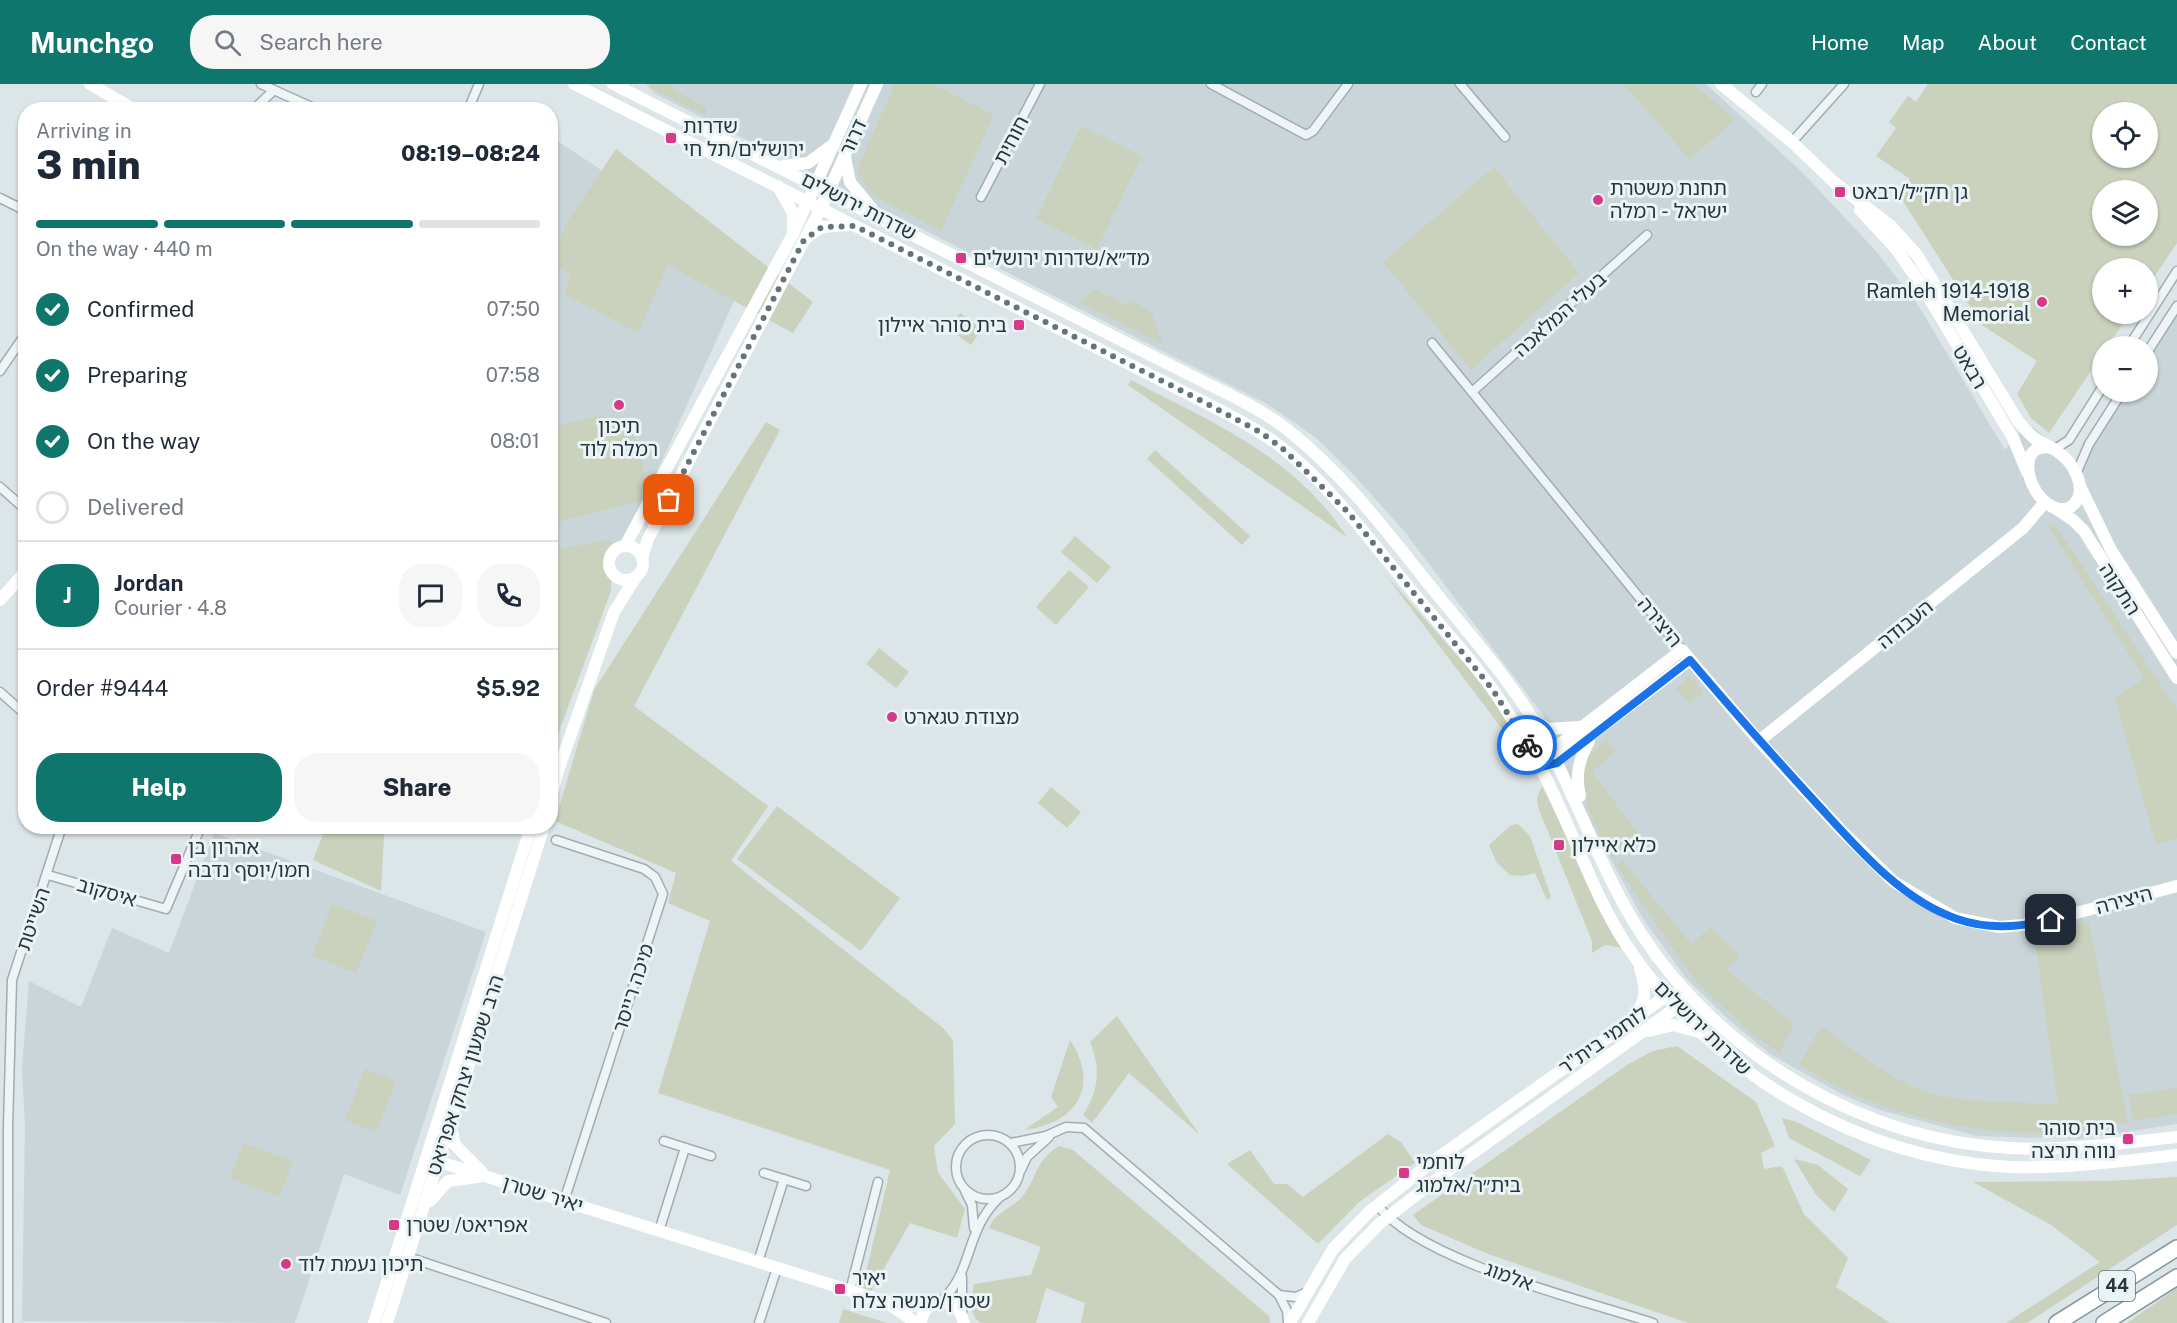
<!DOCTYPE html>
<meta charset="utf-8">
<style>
body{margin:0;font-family:"Public Sans","Noto Sans Hebrew",sans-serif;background:#f6f6f7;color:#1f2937;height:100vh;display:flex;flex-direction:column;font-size:22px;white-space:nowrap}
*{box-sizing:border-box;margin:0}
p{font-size:20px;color:#747a83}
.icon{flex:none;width:33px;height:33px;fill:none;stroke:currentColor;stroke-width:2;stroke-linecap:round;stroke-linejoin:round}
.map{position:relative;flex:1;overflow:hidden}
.panel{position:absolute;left:18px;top:18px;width:540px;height:732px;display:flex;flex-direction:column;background:#fff;border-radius:24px;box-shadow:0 2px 4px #0004}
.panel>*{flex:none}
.tools{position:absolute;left:2092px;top:18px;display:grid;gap:12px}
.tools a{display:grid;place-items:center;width:66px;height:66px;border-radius:50%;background:#fff;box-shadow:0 2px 4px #0004;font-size:30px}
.pin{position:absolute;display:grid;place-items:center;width:51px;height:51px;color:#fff;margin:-26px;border-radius:12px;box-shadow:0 3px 9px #0006}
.courier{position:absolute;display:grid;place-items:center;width:60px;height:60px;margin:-30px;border:4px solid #1a73e8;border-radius:50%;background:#fff;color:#222;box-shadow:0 2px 8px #0007}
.headline em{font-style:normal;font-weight:800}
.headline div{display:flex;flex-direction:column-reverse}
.headline{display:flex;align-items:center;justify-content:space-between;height:102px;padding:0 18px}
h1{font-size:39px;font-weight:800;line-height:45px}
.bar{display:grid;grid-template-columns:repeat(4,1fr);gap:9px 6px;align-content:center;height:72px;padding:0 18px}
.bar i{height:8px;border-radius:4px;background:#e0e1e3}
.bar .current{background:#0f766e}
.bar p{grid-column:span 4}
.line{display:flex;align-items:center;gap:15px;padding:0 18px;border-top:2px solid #e0e1e3}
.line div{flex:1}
.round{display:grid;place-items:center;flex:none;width:63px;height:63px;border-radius:24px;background:#f6f6f7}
ol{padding:0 18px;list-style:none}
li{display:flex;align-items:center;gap:18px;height:66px}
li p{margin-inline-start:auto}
li .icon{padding:6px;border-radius:50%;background:#0f766e;color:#fff;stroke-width:4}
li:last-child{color:#747a83}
li i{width:33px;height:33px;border:3px solid #e0e1e3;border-radius:50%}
.cta{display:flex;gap:12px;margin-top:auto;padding:12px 18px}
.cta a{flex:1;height:69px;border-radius:24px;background:#0f766e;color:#fff;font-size:24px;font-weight:800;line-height:69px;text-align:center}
.cta a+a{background:#f6f6f7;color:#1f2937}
header{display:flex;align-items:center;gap:36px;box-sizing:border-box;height:84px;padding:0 30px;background:#0f766e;color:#fff}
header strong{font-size:28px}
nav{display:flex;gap:33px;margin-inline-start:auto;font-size:21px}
.search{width:420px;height:54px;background:#f6f6f7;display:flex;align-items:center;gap:15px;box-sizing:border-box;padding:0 21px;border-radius:24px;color:#747a83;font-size:22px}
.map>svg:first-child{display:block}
.built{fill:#cad5d9}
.green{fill:#cad2bd;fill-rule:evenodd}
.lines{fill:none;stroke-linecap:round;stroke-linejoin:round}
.street-casing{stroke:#a1adb1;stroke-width:11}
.highway-casing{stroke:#83989f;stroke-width:18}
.street{stroke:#eff4f6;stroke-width:8}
.secondary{stroke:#fff;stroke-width:12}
.highway{stroke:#fff;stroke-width:15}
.done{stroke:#657479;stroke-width:6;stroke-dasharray:0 10.8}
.route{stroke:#1a73e8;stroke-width:8}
.poi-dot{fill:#d43a88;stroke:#ecf3f5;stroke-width:2}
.labels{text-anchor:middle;stroke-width:6;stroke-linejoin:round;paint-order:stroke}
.shield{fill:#ecf3f5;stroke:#616f75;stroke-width:1.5}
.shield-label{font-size:18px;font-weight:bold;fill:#25373e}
.poi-label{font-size:20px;fill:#25373e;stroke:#ecf3f5;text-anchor:start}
.street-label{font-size:20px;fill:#25373e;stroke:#ecf3f5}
</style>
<header>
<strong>Munchgo</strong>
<div class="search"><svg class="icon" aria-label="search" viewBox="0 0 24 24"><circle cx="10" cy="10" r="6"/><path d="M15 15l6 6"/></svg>Search here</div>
<nav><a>Home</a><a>Map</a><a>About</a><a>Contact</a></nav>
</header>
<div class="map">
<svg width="2177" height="1239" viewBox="0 0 2177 1239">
<rect width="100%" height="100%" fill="#dce5e7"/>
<g class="built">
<polygon points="646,0 1706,0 1802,88 1875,166 1918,221 2005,366 2027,339 2082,381 2127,308 2148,308 2148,273 2177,227 2177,1040 2079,1055 1977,1052 1880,1026 1845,1012 1770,970 1729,936 1686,894 1642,833 1581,721 1543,631 1404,447 1352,389 1315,353 1267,320 654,9"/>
<polygon points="550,52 749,184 625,458 609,465 550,482"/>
<polygon points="214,749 486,848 400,1111 344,1090 295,1239 22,1237 25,1039 22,984 29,897 81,923 112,844 169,869"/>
</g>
<g class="green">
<polygon points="650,0 671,0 673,5 707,24 705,31 650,3"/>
<polygon points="895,0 932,0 994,31 941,147 869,109 857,85"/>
<polygon points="1624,0 1693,0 1735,35 1690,76"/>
<path d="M1928 0H2177V159L2148 202V184H2103V230H2130L2107 262H2103V269L2049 349 2031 334 2017 310 2037 277 1982 241 1899 111 1910 95 1876 72 1896 44 1889 38 1908 12 1916 18ZM2103 28H2148V74H2103ZM2103 106H2148V152H2103Z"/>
<polygon points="1081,42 1142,72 1097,165 1036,135"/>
<polygon points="616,65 813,218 793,249 668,181 638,249 564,210 571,191 551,177 567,138"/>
<polygon points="1494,83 1579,189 1471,286 1383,178"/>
<polygon points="1094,205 1127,221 1133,216 1152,229 1163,260 1080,219"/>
<polygon points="960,229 982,245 971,261 949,245"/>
<path d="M1131 296C1215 340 1293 371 1347 453L1128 301Z"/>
<path d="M599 331C647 345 642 374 646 415L551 440V344Z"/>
<polygon points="766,338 780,346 634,622 768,722 731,777 943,944 953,956 955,1040 934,1062 938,1089 965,1125 957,1154 910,1139 870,1209 862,1206 890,1086 658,1009 710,837 668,819 676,789 555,737 594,606"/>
<polygon points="1155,366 1250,452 1242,461 1147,375"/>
<polygon points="2055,440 2177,626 2177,755 2156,761 2115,614 2144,594 2048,442"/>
<polygon points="1075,452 1111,483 1097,499 1061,468"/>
<polygon points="610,455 612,463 605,479 611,494 611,507 551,669 551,467"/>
<polygon points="1069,486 1089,503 1056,541 1036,523"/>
<polygon points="1385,490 1471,587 1495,618 1522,663 1512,658"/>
<polygon points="879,564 909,588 896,604 866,580"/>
<polygon points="1690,592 1703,609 1689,620 1676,604"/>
<path d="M1606 655 1615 667 1592 688 1640 752 1612 774C1599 749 1569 700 1589 672 1594 666 1601 660 1606 655Z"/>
<polygon points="1542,702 1614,851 1622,864 1605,861 1592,869 1592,857 1538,723 1537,713"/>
<polygon points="1051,703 1081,728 1067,744 1038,719"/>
<polygon points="777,722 900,814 861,867 737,775"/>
<polygon points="1518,740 1530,752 1551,813 1547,816 1535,789 1523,792 1510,791 1497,779 1489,761 1511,741"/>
<polygon points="326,743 388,743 384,752 381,807 313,776"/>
<polygon points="1623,777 1691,860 1710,843 1739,872 1727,886 1794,940 1780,969 1753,951 1695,897 1616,781"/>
<polygon points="332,820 377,837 356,889 312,872"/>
<path d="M2089 838 2128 1039C2106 1042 2083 1046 2060 1048 1979 1055 1866 1027 1799 980L1821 942C1853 964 1885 992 1921 1006 1960 1020 2016 1018 2058 1020L2034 850Z"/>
<path d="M1117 932 1199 1050 1129 989 1092 1039 1083 1031C1099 1007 1101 984 1090 958Z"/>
<path d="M1070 956C1101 1003 1076 1040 1024 1046L1058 1023 1051 1013Z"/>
<polygon points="1677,962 1756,1018 1775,1062 1761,1069 1764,1085 1782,1082 1804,1130 1848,1174 1836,1203 1890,1239 1688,1239 1488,1170 1421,1141 1413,1131 1627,981 1653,967"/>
<polygon points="365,985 396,997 376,1048 345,1036"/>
<polygon points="2177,1004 2177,1030 2133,1037 2129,1011"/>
<polygon points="1782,1034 1797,1038 1871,1076 1860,1092 1789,1054"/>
<polygon points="1388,1050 1401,1058 1415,1079 1359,1118 1318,1160 1227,1080 1250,1066 1274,1100 1287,1100 1303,1113"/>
<polygon points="244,1059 293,1078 279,1113 230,1094"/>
<path d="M1059 1062 1073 1066 1269 1232 1270 1239H1081L1085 1219 1046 1204 1036 1239H981C967 1230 972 1214 974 1200L1031 1191 1041 1163 989 1144C994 1130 1010 1125 1020 1115 1038 1096 1032 1079 1059 1062Z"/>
<polygon points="1794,1075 1818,1081 1848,1105 1834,1128 1816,1111"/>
<polygon points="2177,1093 2177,1141 2027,1239 2006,1239 2100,1178 2051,1141 1973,1098 2110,1097"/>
<polygon points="2177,1204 2177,1239 2127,1239"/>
<polygon points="843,1225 887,1239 839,1239"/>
</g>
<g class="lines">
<defs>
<g id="street">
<polyline points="261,0 274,6"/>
<polyline points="1211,0 1306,51 1313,47 1348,0"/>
<polyline points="1460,0 1505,53"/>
<polyline points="1756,8 1762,0"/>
<polyline points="253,26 274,6 318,26"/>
<polyline points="468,26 479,0"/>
<polyline points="1792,58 1844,0"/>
<polyline points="981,113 1040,0"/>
<polyline points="0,114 26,127"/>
<polyline points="1432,259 1682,566"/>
<polyline points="2129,262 2177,187"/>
<polyline points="2148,267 2177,222"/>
<polyline points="0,287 26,249"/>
<polyline points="1472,308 1647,151"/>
<polyline points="2055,365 2069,356 2103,302"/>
<polyline points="2076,390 2089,360 2122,308"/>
<polyline points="0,403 26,426"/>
<polyline points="0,608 26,631"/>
<polyline points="556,756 644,785 655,793 663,810 564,1117"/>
<polyline points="48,791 166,825 199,747 196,742"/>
<circle cx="988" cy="1083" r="32"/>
<polyline points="664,1057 711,1072"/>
<polyline points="1011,1059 1046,1052 1066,1043 1084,1044 1279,1211 1287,1227 1288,1239"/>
<polyline points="1021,1086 1027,1073 1049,1053"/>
<polyline points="764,1089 806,1102"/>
<polyline points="965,1107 972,1121 974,1144"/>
<path d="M1377 1121C1424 1179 1581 1215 1653 1239"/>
<polyline points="659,1147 685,1064"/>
<polyline points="408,1173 606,1239"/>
<polyline points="758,1178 784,1095"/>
<polyline points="850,1207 878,1098"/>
<polyline points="1279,1211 1296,1213 1307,1208"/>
<path d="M940 1218C974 1189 964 1146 1000 1113"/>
<polyline points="962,1228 962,1193"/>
<polyline points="8,1239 8,1043 12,896 62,742"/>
<polyline points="759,1239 777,1184"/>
</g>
<g id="highway">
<polyline points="2057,1239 2177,1164"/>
<polyline points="2104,1239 2177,1193"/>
</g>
</defs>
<use href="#street" class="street-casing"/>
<use href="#highway" class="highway-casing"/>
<use href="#street" class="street"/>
<g class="secondary">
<polyline points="90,0 135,26"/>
<path d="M574 0 1194 313C1224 328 1255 343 1281 363 1331 402 1368 454 1408 502 1436 537 1467 570 1493 606 1510 630 1524 656 1539 681 1571 739 1590 806 1627 862 1711 988 1858 1075 2010 1083 2065 1085 2122 1077 2177 1071"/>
<path d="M613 0 1202 297C1234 313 1267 328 1294 351 1353 399 1397 462 1445 520 1481 564 1516 604 1544 654 1579 718 1602 790 1642 851 1722 973 1865 1057 2011 1064 2066 1067 2122 1059 2177 1053"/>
<polyline points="1721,0 1792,58 1840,104"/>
<polyline points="845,73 850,98 872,125"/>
<polyline points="783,82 808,79 831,62"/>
<path d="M1834 98 1891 142 1917 171 2018 337C2023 343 2028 349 2034 354 2041 359 2050 362 2058 368 2072 377 2088 403 2075 419 2071 424 2065 426 2059 425 2028 419 2012 356 2052 364"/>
<polyline points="778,102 793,129 793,147"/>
<polyline points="1860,126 1897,166 1920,199 2013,354 2027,388"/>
<polyline points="807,153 822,143 849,141"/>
<polyline points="2080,402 2111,466 2177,569"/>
<polyline points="2055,424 2073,436 2084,447 2177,594"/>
<polyline points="625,462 793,150 861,0"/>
<circle cx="626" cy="479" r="17"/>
<polyline points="642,474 648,455 821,124 877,0"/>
<polyline points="0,516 26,487"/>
<polyline points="1536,637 1548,645 1579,643"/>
<polyline points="1759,657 2023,444 2045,418"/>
<polyline points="1546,673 1551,667 1682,566 1759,657 1842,747 1894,798 1955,834 1999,843 2035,840 2177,802"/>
<polyline points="1552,680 1690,576"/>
<path d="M1580 712C1575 691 1579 675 1589 657"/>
<polyline points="550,717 558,687 614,528 636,493"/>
<path d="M1636 929C1648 914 1645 901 1640 884"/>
<polyline points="1649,947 1673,941 1699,948"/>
<polyline points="451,1043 455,1061 482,1088"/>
<polyline points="427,1074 883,1217 910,1222 932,1220"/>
<polyline points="430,1117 448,1097 478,1093"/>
<polyline points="892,1222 916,1239"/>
<polyline points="374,1239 531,742"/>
<polyline points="387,1239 544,742"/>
<path d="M921 1239C923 1219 942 1213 958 1223L964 1239"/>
<polyline points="1290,1239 1333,1165 1369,1128 1432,1078 1666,912 1674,910"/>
<polyline points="1308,1239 1345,1175 1379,1140 1442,1091 1677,923 1687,908"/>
</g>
<use href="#highway" class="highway"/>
</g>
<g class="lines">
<polyline class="done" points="669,416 804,156 822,143 855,142 1194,313 1260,348 1282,364 1347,427 1493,606 1527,661"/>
<path class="route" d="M1527 661 1540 683 1557 679 1690 576C1728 621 1768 666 1808 710 1850 755 1896 814 1957 835 1989 846 2019 843 2051 836"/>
</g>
<g class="poi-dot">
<rect x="665" y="48" width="12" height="12" rx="3"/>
<rect x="1834" y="102" width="12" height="12" rx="3"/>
<circle cx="1598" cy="116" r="6"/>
<rect x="955" y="168" width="12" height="12" rx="3"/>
<circle cx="2042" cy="218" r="6"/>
<rect x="1013" y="235" width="12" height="12" rx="3"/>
<circle cx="619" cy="321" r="6"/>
<circle cx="892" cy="633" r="6"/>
<rect x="1553" y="755" width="12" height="12" rx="3"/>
<rect x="170" y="769" width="12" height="12" rx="3"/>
<rect x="2122" y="1049" width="12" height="12" rx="3"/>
<rect x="1398" y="1083" width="12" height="12" rx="3"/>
<rect x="388" y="1135" width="12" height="12" rx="3"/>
<circle cx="286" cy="1180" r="6"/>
<rect x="834" y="1199" width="12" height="12" rx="3"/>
</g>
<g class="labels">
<rect class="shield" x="2099" y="1187" width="36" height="30" rx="4.5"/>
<g class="shield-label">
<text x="2117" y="1208">44</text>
</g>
<g class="poi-label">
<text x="683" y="49">שדרות<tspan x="683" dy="23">ירושלים/תל חי</tspan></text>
<text x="1610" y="111">תחנת משטרת<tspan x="1610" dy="23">ישראל - רמלה</tspan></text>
<text x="1852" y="115">גן חק״ל/רבאט</text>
<text x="973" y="181">מד״א/שדרות ירושלים</text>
<text x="2030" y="214" text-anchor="end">Ramleh 1914-1918<tspan x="2030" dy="23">Memorial</tspan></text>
<text x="1007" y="248" text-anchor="end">בית סוהר איילון</text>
<text x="619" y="349" text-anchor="middle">תיכון<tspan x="619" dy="23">רמלה לוד</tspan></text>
<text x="904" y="640">מצודת טגארט</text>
<text x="1571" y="768">כלא איילון</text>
<text x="188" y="770">אהרון בן<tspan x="188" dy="23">חמו/יוסף נדבה</tspan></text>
<text x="2116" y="1051" text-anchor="end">בית סוהר<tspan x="2116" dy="23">נווה תרצה</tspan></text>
<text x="1416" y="1085">לוחמי<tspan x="1416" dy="23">בית״ר/אלמוג</tspan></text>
<text x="406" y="1148">אפריאט/ שטרן</text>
<text x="298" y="1187">תיכון נעמת לוד</text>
<text x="852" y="1201">יאיר<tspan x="852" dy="23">שטרן/מנשה צלח</tspan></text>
</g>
<g class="street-label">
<text transform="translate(853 53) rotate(-65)" y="7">דרור</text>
<text transform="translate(1011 56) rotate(-62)" y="7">חוחית</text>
<text transform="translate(859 122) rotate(27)" y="7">שדרות ירושלים</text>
<text transform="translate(1560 230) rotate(-42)" y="7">בעלי המלאכה</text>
<text transform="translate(1970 283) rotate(59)" y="7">רבאט</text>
<text transform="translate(2120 505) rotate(57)" y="7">התקוה</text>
<text transform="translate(1660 538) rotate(51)" y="7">היצירה</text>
<text transform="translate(1905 540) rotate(-39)" y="7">העבודה</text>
<text transform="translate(107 808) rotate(16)" y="7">איסקוב</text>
<text transform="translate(2124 816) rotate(-15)" y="7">היצירה</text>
<text transform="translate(33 835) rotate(-71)" y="7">השייטת</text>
<text transform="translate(633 904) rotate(-72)" y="7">מיכה רייסר</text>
<text transform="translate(1703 944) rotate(44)" y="7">שדרות ירושלים</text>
<text transform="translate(1603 956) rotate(-35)" y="7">לוחמי בית"ר</text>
<text transform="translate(465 991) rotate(-72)" y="7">הרב שמעון יצחק אפריאט</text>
<text transform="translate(543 1110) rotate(17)" y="7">יאיר שטרן</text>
<text transform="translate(1509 1192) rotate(20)" y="7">אלמוג</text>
</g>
</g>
</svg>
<div class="tools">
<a><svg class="icon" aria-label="locate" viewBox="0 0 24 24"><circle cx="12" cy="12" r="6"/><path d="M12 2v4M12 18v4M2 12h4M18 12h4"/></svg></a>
<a><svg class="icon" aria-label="layers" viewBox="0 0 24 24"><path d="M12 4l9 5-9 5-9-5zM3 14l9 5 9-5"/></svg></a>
<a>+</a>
<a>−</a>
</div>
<div class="pin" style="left:669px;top:416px;background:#ea580c"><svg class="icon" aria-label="bag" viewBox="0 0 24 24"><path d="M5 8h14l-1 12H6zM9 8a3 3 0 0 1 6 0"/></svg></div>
<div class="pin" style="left:2051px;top:836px;background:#1f2937"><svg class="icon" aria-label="home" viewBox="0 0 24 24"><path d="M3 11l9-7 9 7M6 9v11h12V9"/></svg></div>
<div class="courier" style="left:1527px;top:661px"><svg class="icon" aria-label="bike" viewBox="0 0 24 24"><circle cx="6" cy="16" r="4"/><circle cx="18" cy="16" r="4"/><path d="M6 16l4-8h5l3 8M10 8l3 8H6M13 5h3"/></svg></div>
<section class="panel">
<div class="headline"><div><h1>3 min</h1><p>Arriving in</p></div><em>08:19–08:24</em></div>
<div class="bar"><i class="current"></i><i class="current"></i><i class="current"></i><i></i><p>On the way · 440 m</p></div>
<ol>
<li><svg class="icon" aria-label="check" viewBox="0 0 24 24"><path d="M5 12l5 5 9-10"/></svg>Confirmed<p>07:50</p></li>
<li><svg class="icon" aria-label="check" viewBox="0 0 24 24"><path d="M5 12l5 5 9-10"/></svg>Preparing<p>07:58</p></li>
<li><svg class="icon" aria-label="check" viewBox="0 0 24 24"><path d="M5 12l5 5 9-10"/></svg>On the way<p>08:01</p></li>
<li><i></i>Delivered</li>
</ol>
<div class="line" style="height:108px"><b class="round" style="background:#0f766e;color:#fff">J</b><div><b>Jordan</b><p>Courier · 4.8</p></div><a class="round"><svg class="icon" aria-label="chat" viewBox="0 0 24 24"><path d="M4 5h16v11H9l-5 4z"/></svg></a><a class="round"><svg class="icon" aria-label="phone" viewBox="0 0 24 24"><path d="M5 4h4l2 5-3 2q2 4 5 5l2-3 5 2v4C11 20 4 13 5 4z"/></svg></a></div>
<div class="line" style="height:78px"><div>Order #9444</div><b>$5.92</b></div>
<div class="cta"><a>Help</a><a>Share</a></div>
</section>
</div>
